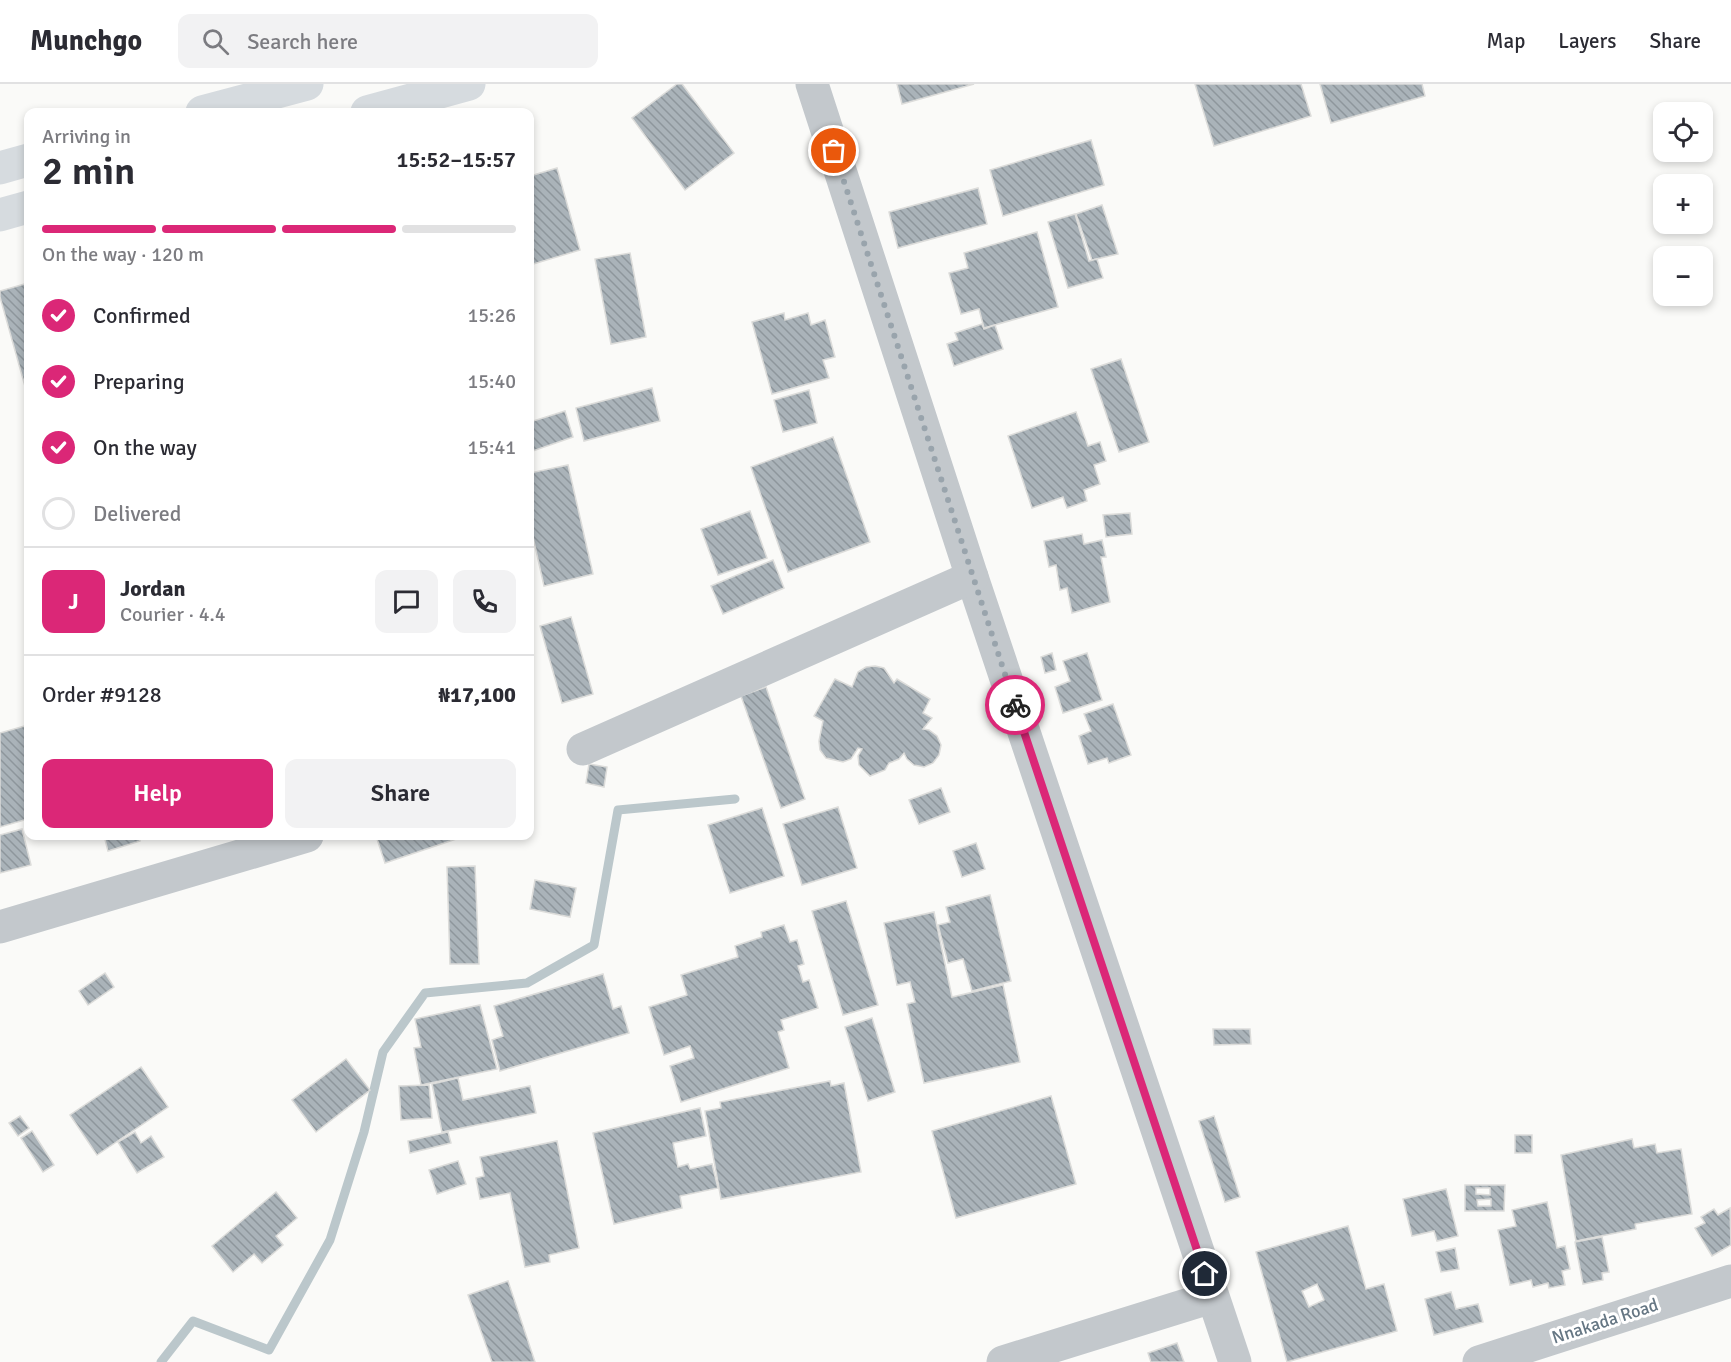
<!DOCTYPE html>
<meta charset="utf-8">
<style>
body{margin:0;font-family:Signika,sans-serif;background:#f2f2f3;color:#2b2b33;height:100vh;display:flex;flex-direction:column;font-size:22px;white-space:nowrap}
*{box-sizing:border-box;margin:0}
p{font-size:20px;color:#7c7c81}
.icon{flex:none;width:33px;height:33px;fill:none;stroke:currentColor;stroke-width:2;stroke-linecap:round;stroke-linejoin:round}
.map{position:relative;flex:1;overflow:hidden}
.drawer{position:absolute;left:24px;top:24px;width:510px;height:732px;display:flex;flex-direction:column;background:#fff;border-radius:12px;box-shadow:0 3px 9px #0003}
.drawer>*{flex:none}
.buttons{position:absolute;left:1653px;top:18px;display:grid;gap:12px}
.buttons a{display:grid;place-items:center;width:60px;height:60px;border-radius:12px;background:#fff;box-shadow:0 3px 9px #0003;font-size:30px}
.pin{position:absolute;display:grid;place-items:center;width:51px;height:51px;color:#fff;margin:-26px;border:3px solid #fff;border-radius:50%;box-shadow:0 2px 6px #0007}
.courier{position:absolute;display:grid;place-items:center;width:60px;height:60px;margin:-30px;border:4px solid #db2777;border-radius:50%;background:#fff;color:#222;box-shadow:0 2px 8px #0007}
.summary em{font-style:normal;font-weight:600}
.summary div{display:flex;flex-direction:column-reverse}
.summary{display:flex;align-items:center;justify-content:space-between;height:102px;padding:0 18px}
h1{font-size:39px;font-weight:600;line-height:45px}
.bar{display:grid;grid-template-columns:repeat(4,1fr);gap:9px 6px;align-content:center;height:72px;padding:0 18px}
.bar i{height:8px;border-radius:4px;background:#e1e1e2}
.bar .active{background:#db2777}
.bar p{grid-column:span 4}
.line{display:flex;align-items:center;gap:15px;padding:0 18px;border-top:2px solid #e1e1e2}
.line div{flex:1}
.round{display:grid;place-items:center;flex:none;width:63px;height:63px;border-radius:12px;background:#f2f2f3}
ol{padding:0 18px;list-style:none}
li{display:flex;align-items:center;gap:18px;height:66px}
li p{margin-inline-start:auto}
li .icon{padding:6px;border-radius:50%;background:#db2777;color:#fff;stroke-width:4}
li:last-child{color:#7c7c81}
li i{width:33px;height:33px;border:3px solid #e1e1e2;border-radius:50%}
.button{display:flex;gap:12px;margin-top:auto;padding:12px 18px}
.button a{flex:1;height:69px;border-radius:12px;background:#db2777;color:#fff;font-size:24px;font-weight:600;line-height:69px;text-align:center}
.button a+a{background:#f2f2f3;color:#2b2b33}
header{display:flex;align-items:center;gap:36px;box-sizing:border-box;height:84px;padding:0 30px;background:#fff;border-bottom:2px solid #e1e1e2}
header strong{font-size:28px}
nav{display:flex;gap:33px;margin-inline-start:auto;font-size:21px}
.search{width:420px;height:54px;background:#f2f2f3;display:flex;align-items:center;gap:15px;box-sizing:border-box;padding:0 21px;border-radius:12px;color:#7c7c81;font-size:22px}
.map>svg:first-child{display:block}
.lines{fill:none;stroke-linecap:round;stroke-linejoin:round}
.stream{stroke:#bbc7cb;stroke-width:9}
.building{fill:url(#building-back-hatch);stroke:#dcdcda;stroke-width:1.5;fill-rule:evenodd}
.minor{stroke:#c3c8cc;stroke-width:33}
.major{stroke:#d6dbdf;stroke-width:33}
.done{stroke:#99a4ac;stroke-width:6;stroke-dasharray:0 10.8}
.route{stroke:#db2777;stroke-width:8}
.labels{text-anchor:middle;stroke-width:6;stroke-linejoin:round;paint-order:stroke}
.street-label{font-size:18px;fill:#657683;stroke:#fff}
</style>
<header>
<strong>Munchgo</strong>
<div class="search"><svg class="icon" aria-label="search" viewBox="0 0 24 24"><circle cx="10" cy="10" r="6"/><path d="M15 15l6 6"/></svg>Search here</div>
<nav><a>Map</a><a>Layers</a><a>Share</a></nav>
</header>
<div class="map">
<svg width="1731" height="1278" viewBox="0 0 1731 1278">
<defs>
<pattern id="building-back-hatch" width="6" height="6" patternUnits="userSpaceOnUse" patternTransform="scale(1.5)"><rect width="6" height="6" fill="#aab3b9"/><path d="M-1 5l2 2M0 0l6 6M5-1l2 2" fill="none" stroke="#8e969c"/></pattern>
</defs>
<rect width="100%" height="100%" fill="#fafaf8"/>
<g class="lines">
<polyline class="stream" points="161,1278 193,1237 269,1266 330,1156 364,1048 383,968 425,909 527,899 594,861 618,726 735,715"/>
</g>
<g class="building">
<polygon points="677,0 682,0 734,69 685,106 632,34"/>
<polygon points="897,0 974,0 902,20"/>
<polygon points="1195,0 1301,0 1311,32 1214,62"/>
<polygon points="1320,0 1422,0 1425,12 1331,39"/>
<polygon points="1091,56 1104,101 1003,132 990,86"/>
<polygon points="557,84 580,166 530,181 530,92"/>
<polygon points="978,104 987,140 898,164 889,128"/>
<polygon points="1102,121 1118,170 1092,176 1076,130"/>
<polygon points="1075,130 1089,177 1097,175 1103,194 1068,204 1048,138"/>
<polygon points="1037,148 1058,223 984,244 979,225 961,230 949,189 968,184 964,169"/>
<polygon points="630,169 646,253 611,260 595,175"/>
<polygon points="28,199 28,313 0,213 0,207"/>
<polygon points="784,229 785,236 808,229 811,241 825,236 835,273 823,276 829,294 772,310 752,238"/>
<polygon points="982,240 984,245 995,241 1003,265 954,282 947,260 958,256 955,249"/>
<polygon points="1121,275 1149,358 1119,368 1091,285"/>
<polygon points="652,304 660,337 584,357 576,324"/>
<polygon points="809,306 817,339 783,348 774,316"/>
<polygon points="565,327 573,353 530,368 530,338"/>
<polygon points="1076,328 1088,362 1100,358 1106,377 1094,381 1100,400 1084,406 1087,417 1067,424 1063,413 1032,424 1008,352"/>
<polygon points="833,353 870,458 788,488 751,383"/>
<polygon points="568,381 593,490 544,502 530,440 530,389"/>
<polygon points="750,427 767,474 718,491 701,445"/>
<polygon points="1130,429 1132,450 1106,453 1103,431"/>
<polygon points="1082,450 1084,460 1102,456 1106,473 1101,473 1110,518 1072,529 1067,504 1060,506 1056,481 1049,483 1044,457"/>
<polygon points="773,476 784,504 723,530 711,502"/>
<polygon points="571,533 593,610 562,619 540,542"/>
<polygon points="1052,569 1056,586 1045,589 1041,573"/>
<polygon points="1087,569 1102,616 1063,629 1055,603 1070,597 1063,577"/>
<polygon points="875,582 884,584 894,599 897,595 930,615 923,629 932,634 923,645 929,646 937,652 941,661 939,671 933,679 924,683 914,681 907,675 904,669 899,675 889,679 885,686 870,692 859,681 858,672 862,665 858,664 851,675 843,678 826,674 820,666 819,657 823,637 814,632 835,595 852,603 858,588 866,583"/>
<polygon points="766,603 805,715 781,724 741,612"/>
<polygon points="1113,620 1131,671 1109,679 1107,674 1088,680 1079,652 1091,647 1084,630"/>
<polygon points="28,641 28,735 0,743 0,649"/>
<polygon points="589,680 607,683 604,703 586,699"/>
<polygon points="941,704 950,728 919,740 909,716"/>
<polygon points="838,723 857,784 802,801 783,740"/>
<polygon points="762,724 784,792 730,809 708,741"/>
<polygon points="22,745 31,781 0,789 0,751"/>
<polygon points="104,752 139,752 140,757 108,767"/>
<polygon points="376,752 465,752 385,779"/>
<polygon points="976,759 985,785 962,793 953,767"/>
<polygon points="475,782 479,880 450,880 447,783"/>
<polygon points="535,796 576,804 570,833 530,825"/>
<polygon points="990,811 1011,897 972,907 963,875 948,879 938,841 950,838 946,823"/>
<polygon points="846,817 878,921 843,931 812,827"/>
<polygon points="934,828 952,913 1003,901 1020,978 924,999 907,920 915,918 910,898 897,901 884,839"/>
<polygon points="784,841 790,858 797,856 804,880 798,882 803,898 809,896 818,924 781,936 784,946 778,948 789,984 681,1018 670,982 694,974 690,962 664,971 649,923 687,911 681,891 738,873 735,862 762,853 761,848"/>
<polygon points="105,889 114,903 88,921 79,907"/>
<polygon points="603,890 613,925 621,922 629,949 500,987 492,956 503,952 494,922"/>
<polygon points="480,921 497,985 421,1001 414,964 421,963 415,935"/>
<polygon points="872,934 895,1008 868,1017 845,943"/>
<polygon points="1213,945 1250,945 1251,960 1214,961"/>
<polygon points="346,975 370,1006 316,1048 292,1016"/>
<polygon points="141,983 168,1023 97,1071 70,1031"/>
<polygon points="458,994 463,1016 530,1002 536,1029 442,1048 432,1000"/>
<polygon points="830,997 831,1002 844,999 861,1088 721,1115 705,1027 721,1024 720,1018"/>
<polygon points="429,1001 432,1034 401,1036 399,1002"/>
<polygon points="1051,1012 1076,1100 956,1134 932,1047"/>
<polygon points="700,1024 706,1052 673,1059 678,1083 688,1080 690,1085 712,1080 718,1104 680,1112 682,1124 614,1140 593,1049"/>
<polygon points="20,1032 29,1044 18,1052 9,1039"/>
<polygon points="1214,1032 1240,1113 1225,1118 1199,1037"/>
<polygon points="32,1047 54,1081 43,1088 21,1054"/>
<polygon points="135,1048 141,1059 151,1052 164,1073 137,1089 118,1058"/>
<polygon points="448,1048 451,1059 410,1069 408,1057"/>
<rect x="1515" y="1051" width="17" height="18"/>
<polygon points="1632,1055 1634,1064 1655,1060 1657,1069 1681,1065 1692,1130 1635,1140 1636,1145 1576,1157 1561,1071"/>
<polygon points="557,1057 579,1164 549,1171 550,1178 525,1183 510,1109 480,1115 476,1094 484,1092 480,1073"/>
<polygon points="458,1077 466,1100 437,1110 429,1086"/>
<path d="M1465 1101H1505L1504 1127H1465ZM1476 1104H1490V1111L1476 1110ZM1491 1115V1122H1478L1477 1116Z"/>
<polygon points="1446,1105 1458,1152 1437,1157 1434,1147 1412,1152 1403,1115"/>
<polygon points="276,1108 297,1134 276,1152 283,1161 262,1179 254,1170 233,1188 212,1162"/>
<polygon points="1547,1118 1557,1164 1565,1162 1570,1185 1562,1187 1565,1201 1549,1204 1548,1199 1533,1203 1531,1196 1510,1201 1498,1146 1516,1142 1512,1126"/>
<polygon points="1730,1124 1731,1161 1712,1172 1695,1144 1705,1139 1701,1133 1714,1125 1718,1131"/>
<path d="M1348 1142 1366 1205 1384 1200 1397 1247 1287 1278 1256 1168ZM1317 1200 1324 1216 1309 1223 1302 1207Z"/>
<polygon points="1602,1153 1609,1188 1602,1189 1603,1196 1583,1200 1575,1158"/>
<polygon points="1455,1164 1459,1185 1441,1188 1436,1168"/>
<polygon points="508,1197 535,1278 492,1278 468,1211"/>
<polygon points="1451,1208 1456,1225 1478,1220 1483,1238 1434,1251 1425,1215"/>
<polygon points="1177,1259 1184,1278 1151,1278 1148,1269"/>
</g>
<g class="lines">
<g class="minor">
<polyline points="812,0 972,493 1235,1278"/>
<polyline points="583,665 972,493"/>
<polyline points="0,843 307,752"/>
<polyline points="1003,1278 1212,1213"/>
<polyline points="1479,1278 1731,1197"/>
</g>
<g class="major">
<polyline points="202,28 307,0"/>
<polyline points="367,28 469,0"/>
<polyline points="0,84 28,76"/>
<polyline points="0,131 28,123"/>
</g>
</g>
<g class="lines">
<polyline class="done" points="834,67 1015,621"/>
<polyline class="route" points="1015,621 1205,1190"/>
</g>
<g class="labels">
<g class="street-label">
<text transform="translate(1605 1237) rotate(-18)" y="6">Nnakada Road</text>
</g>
</g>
</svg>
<div class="buttons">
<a><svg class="icon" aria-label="locate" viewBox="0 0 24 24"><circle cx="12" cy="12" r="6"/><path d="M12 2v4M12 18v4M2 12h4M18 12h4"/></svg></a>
<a>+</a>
<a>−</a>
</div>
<div class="pin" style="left:834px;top:67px;background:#ea580c"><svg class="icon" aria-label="bag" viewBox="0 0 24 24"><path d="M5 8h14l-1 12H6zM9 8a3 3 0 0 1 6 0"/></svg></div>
<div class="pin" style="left:1205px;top:1190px;background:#1f2937"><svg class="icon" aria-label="home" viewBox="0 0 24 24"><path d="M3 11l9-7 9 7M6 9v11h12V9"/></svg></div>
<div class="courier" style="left:1015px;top:621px"><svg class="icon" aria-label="bike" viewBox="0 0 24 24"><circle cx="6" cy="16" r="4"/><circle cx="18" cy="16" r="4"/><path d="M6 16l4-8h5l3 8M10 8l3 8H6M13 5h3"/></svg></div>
<section class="drawer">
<div class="summary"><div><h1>2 min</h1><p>Arriving in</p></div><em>15:52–15:57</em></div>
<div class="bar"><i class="active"></i><i class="active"></i><i class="active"></i><i></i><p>On the way · 120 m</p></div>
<ol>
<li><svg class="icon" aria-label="check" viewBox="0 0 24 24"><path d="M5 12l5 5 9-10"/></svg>Confirmed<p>15:26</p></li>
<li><svg class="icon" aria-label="check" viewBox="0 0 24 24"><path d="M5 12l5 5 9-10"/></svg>Preparing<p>15:40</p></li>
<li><svg class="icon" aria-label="check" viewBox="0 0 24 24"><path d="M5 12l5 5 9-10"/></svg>On the way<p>15:41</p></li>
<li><i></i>Delivered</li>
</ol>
<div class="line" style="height:108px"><b class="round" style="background:#db2777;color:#fff">J</b><div><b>Jordan</b><p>Courier · 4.4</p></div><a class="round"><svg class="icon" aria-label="chat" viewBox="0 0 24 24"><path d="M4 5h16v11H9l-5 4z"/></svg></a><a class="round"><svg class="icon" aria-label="phone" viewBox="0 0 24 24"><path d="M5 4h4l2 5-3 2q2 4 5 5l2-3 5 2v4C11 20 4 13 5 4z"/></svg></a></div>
<div class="line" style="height:78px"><div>Order #9128</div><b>₦17,100</b></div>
<div class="button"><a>Help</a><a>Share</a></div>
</section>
</div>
